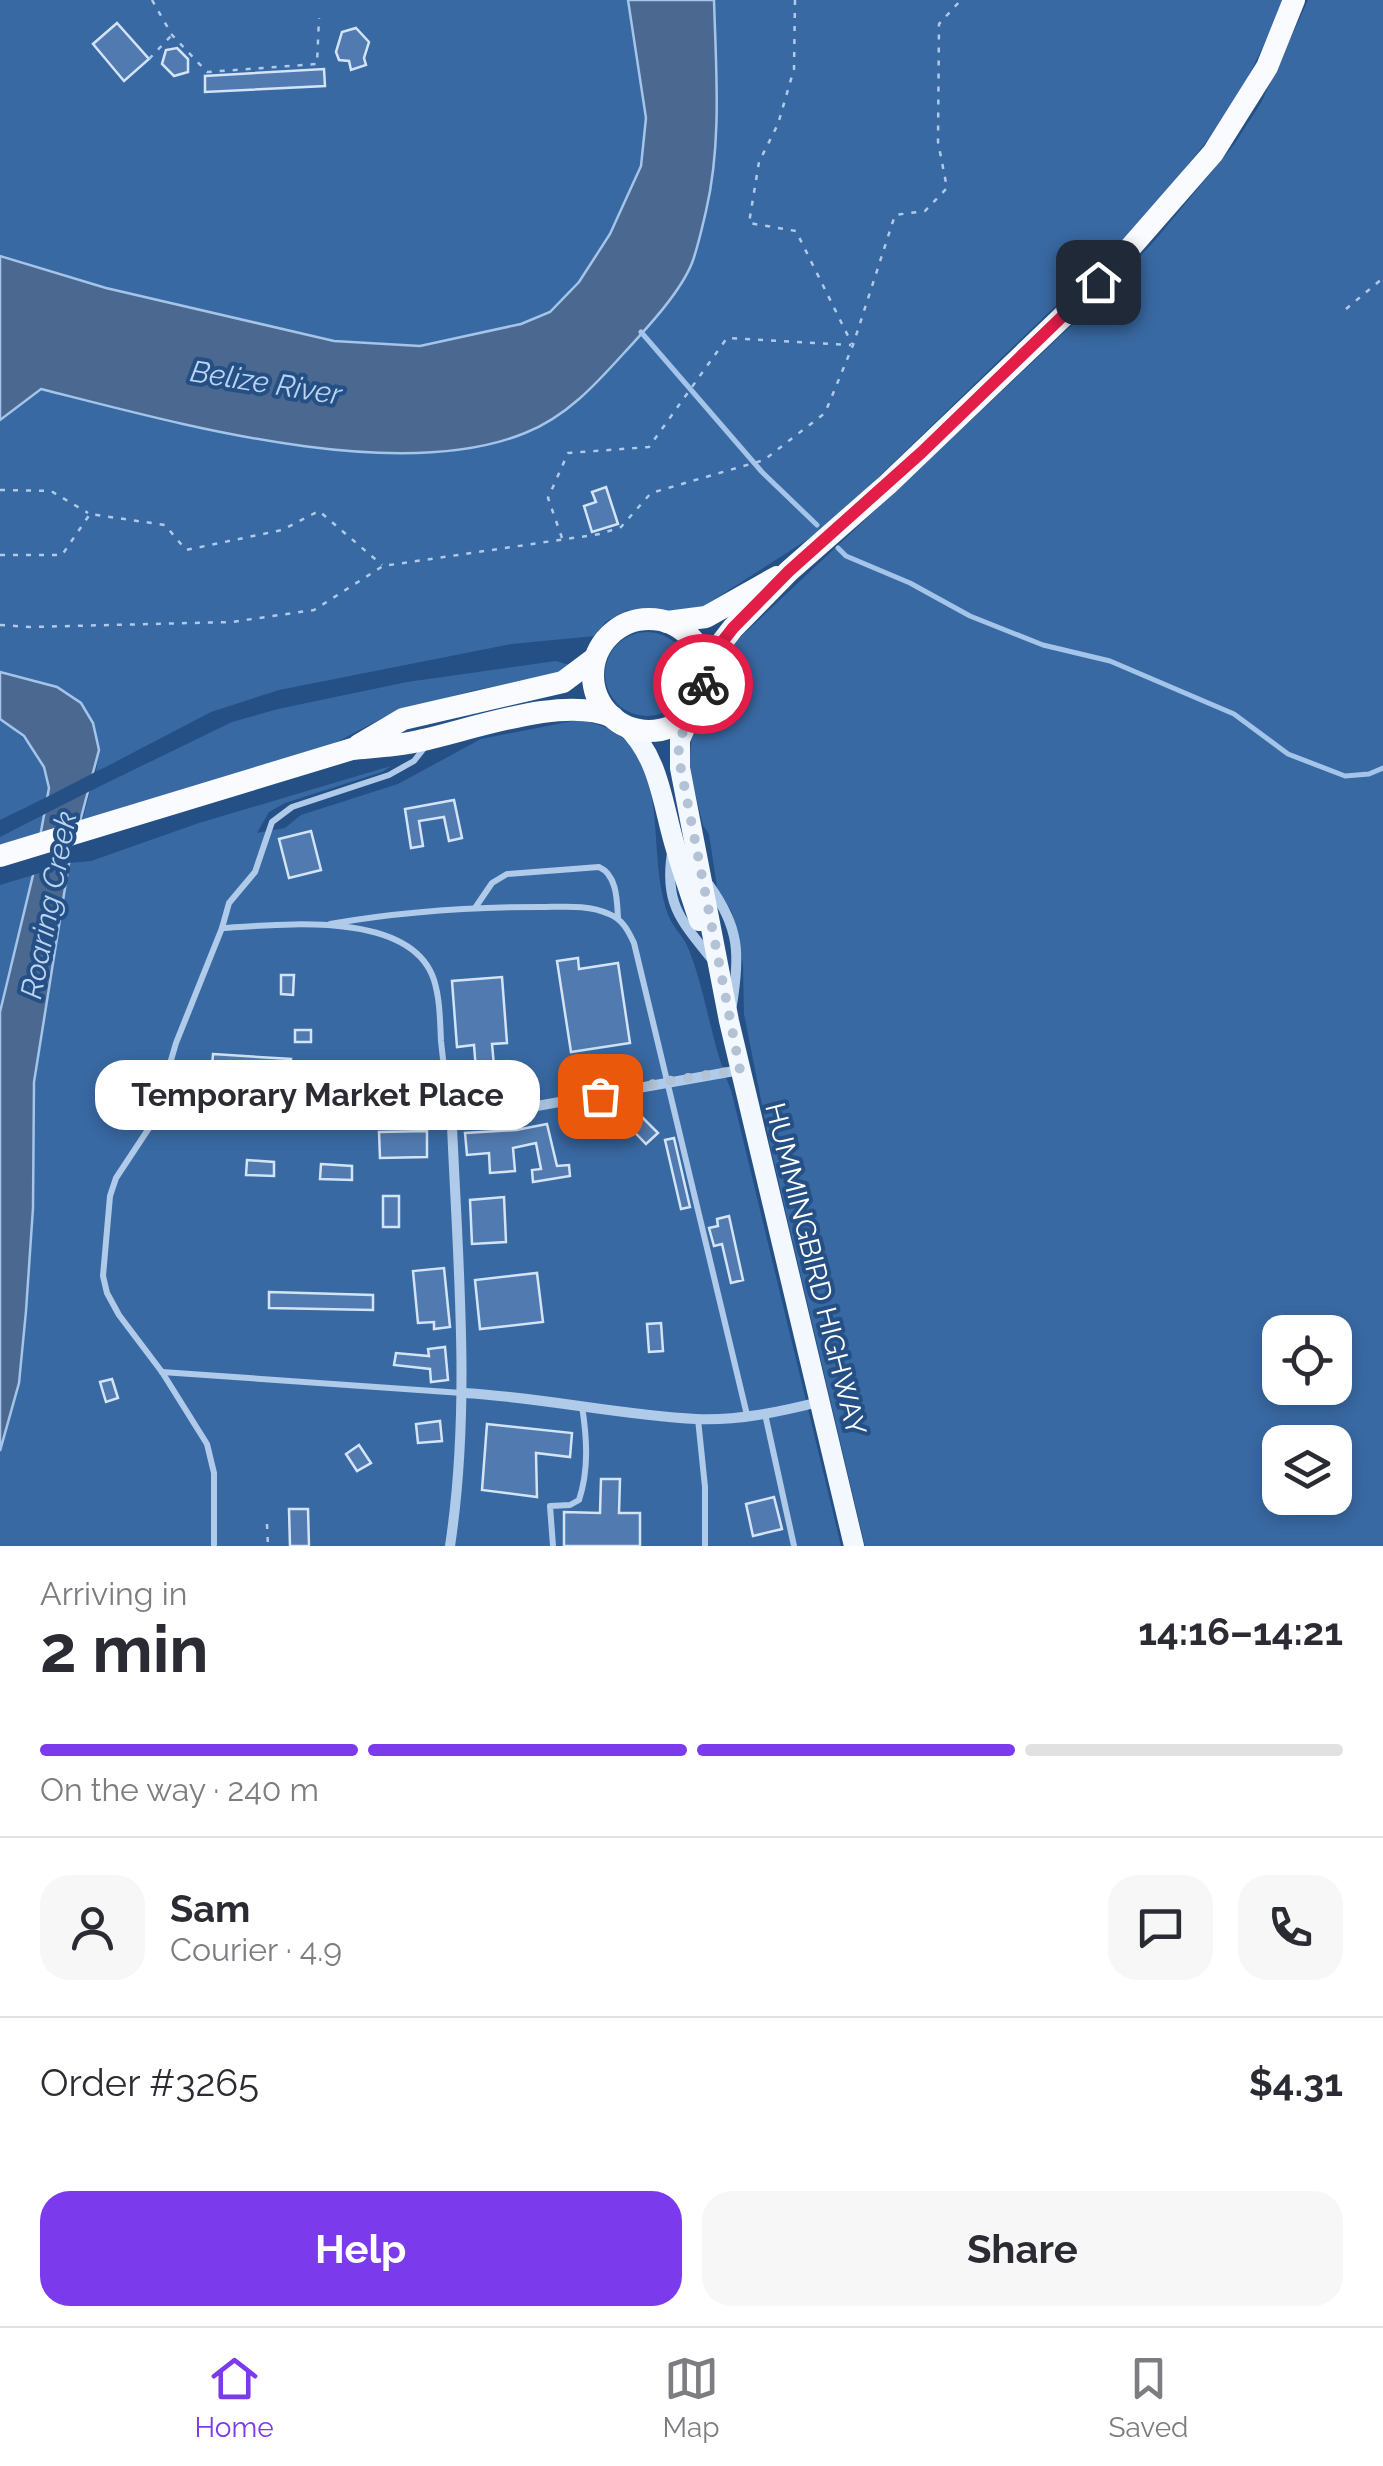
<!DOCTYPE html>
<meta charset="utf-8">
<style>
body{margin:0;font-family:Raleway,sans-serif;background:#f7f7f7;color:#2b2b33;height:100vh;display:flex;flex-direction:column;font-size:38px;white-space:nowrap}
*{box-sizing:border-box;margin:0}
p{font-size:32px;color:#7c7c81}
.icon{flex:none;width:55px;height:55px;fill:none;stroke:currentColor;stroke-width:2;stroke-linecap:round;stroke-linejoin:round}
.map{position:relative;height:1546px;overflow:hidden}
.details{display:flex;flex-direction:column;background:#fff;flex:1}
.details>*{flex:none}
.controls{position:absolute;left:1262px;top:1315px;display:grid;gap:20px}
.controls a{display:grid;place-items:center;width:90px;height:90px;border-radius:20px;background:#fff;box-shadow:0 5px 15px #0003;font-size:50px}
.pin{position:absolute;display:grid;place-items:center;width:85px;height:85px;color:#fff;margin:-42px;border-radius:20px;box-shadow:0 5px 15px #0006}
.courier{position:absolute;display:grid;place-items:center;width:100px;height:100px;margin:-50px;border:8px solid #e11d48;border-radius:50%;background:#fff;color:#222;box-shadow:0 2px 12px #0007}
.bubble{position:absolute;height:70px;border-radius:30px;background:#fff;box-shadow:0 5px 15px #0003;font-size:32px;font-weight:700;line-height:70px;text-align:center}
.summary em{font-style:normal;font-weight:700}
.summary div{display:flex;flex-direction:column-reverse}
.summary{display:flex;align-items:center;justify-content:space-between;height:170px;padding:0 40px}
h1{font-size:65px;font-weight:700;line-height:75px}
.bar{display:grid;grid-template-columns:repeat(4,1fr);gap:15px 10px;align-content:center;height:120px;padding:0 40px}
.bar i{height:12px;border-radius:8px;background:#e1e1e2}
.bar .on{background:#7c3aed}
.bar p{grid-column:span 4}
.line{display:flex;align-items:center;gap:25px;padding:0 40px;border-top:2px solid #e1e1e2}
.line div{flex:1}
.round{display:grid;place-items:center;flex:none;width:105px;height:105px;border-radius:30px;background:#f7f7f7}
.primary-button{display:flex;gap:20px;margin-top:auto;padding:20px 40px}
.primary-button a{flex:1;height:115px;border-radius:30px;background:#7c3aed;color:#fff;font-size:40px;font-weight:700;line-height:115px;text-align:center}
.primary-button a+a{background:#f7f7f7;color:#2b2b33}
.tab-bar{display:flex;justify-content:space-around;align-items:center;height:140px;border-top:2px solid #e1e1e2;background:#fff;font-size:28px;color:#7c7c81}
.tab-bar a{display:grid;justify-items:center;gap:5px}
.tab-bar .on{color:#7c3aed}
.map>svg:first-child{display:block}
.green{fill:#3969a3;fill-rule:evenodd}
.water{fill:#4b6990;stroke:#a4c4e9;stroke-width:2.5}
.pier{fill:#255086}
.lines{fill:none;stroke-linecap:round;stroke-linejoin:round}
.stream{stroke:#a4c4e9;stroke-width:5}
.building{fill:#517bb0;stroke:#d4e4f7;stroke-width:2.5}
.path{stroke:#b0cae9;stroke-width:2.5;stroke-dasharray:5 8;stroke-linecap:butt}
.service{stroke:#b0cae9;stroke-width:6}
.minor{stroke:#b0cae9;stroke-width:10}
.primary{stroke:#f3f7fe;stroke-width:20}
.trunk{stroke:#f9fbfe;stroke-width:22}
.done{stroke:#b3c2d5;stroke-width:10;stroke-dasharray:0 18}
.route{stroke:#e11d48;stroke-width:12}
.labels{text-anchor:middle;stroke-width:8;stroke-linejoin:round;paint-order:stroke}
.street-label{font-size:28px;fill:#fff;stroke:#255086}
.water-label{font-size:30px;font-style:italic;fill:#bcd4f0;stroke:#255086}
</style>
<div class="map">
<svg width="1383" height="1546" viewBox="0 0 1383 1546">
<rect width="100%" height="100%" fill="#255086"/>
<g class="green">
<polygon points="0,0 628,0 646,118 641,166 610,234 579,282 550,312 521,324 420,346 334,341 106,288 0,256"/>
<polygon points="714,0 1285,0 1243,88 1214,132 1142,222 827,527 696,611 628,610 605,622 595,636 511,644 279,690 211,712 96,772 99,750 57,687 0,672 0,420 41,389 176,423 328,448 399,454 447,451 526,433 642,333 691,265 707,208 717,129"/>
<path d="M1308 0H1383V1546H865L770 1145 744 1014 743 964 732 912 717 887 709 834 703 825 689 767 692 735 716 667 731 646 1104 295 1156 239 1233 146 1261 103ZM1280 1332H1335V1388H1280ZM1280 1442H1335V1498H1280Z"/>
<circle cx="647" cy="674" r="42"/>
<polygon points="556,661 569,665 556,674 471,691 388,715 333,744 82,822 90,791 232,722 278,709 407,682"/>
<path d="M0 719C27 738 48 761 49 796L0 820Z"/>
<path d="M578 720C682 735 641 848 669 917 674 929 685 938 689 950 707 996 711 1044 731 1090L841 1546H0V1451L19 1383 33 1208 34 1082 69 863 91 861 199 823 391 766 382 772 285 803 269 812 257 833 285 828 301 815 398 784 481 739Z"/>
<polygon points="45,814 39,834 0,847 0,837"/>
<polygon points="33,875 3,995 0,1012 0,885"/>
</g>
<g class="water">
<path d="M628 0H714C716 70 722 143 706 211 702 228 698 247 692 263 680 293 646 329 624 353 595 385 566 417 525 433 395 486 173 422 41 389L0 420V256L106 288 334 341 420 346 521 324 550 312 579 282 610 234 641 166 646 118Z"/>
<polygon points="0,672 57,687 81,703 93,723 99,750 69,863 34,1082 33,1208 26,1311 19,1383 0,1451 0,1012 33,875 49,788 44,767 24,736 0,719"/>
</g>
<g class="pier">
<polygon points="101,769 96,788 39,817 43,799"/>
<polygon points="87,820 75,861 27,877 33,836"/>
</g>
<g class="lines">
<g class="stream">
<polyline points="641,332 762,472 817,525"/>
<polyline points="838,548 846,556 910,583 970,616 1043,645 1110,661 1234,714 1288,754 1345,776 1369,774 1383,768"/>
</g>
</g>
<g class="building">
<polygon points="117,23 149,59 124,81 93,44"/>
<polygon points="356,28 369,42 364,58 366,65 351,70 349,61 339,60 336,52 342,32"/>
<polygon points="177,48 188,59 188,72 174,76 162,64 166,50"/>
<polygon points="324,69 325,86 205,92 205,76"/>
<polygon points="606,487 618,524 592,532 584,506 596,502 592,492"/>
<polygon points="454,800 462,838 449,841 444,817 419,821 423,846 411,848 405,809"/>
<polygon points="311,831 321,870 289,878 279,839"/>
<polygon points="578,958 579,969 618,963 630,1043 571,1052 557,961"/>
<polygon points="281,975 294,975 293,995 281,994"/>
<polygon points="502,977 507,1043 492,1044 495,1076 510,1074 512,1093 478,1096 474,1045 457,1047 452,981"/>
<rect x="295" y="1030" width="16" height="12"/>
<polygon points="213,1054 291,1059 286,1124 208,1118"/>
<polygon points="634,1109 658,1133 646,1144 623,1120"/>
<polygon points="547,1124 557,1166 569,1165 570,1176 533,1182 532,1170 541,1169 536,1143 513,1148 515,1171 490,1173 489,1153 467,1155 465,1133 516,1130"/>
<polygon points="427,1131 427,1157 380,1158 379,1132"/>
<polygon points="674,1138 690,1207 681,1209 665,1140"/>
<polygon points="247,1160 274,1162 274,1176 246,1175"/>
<polygon points="321,1164 352,1166 352,1180 320,1179"/>
<rect x="383" y="1196" width="16" height="31"/>
<polygon points="504,1197 506,1242 472,1244 470,1200"/>
<polygon points="729,1216 743,1280 731,1283 722,1244 714,1246 709,1228 718,1226 717,1219"/>
<polygon points="444,1268 450,1327 434,1329 434,1322 418,1323 413,1271"/>
<polygon points="537,1273 543,1322 480,1329 475,1280"/>
<polygon points="269,1292 373,1295 373,1310 269,1308"/>
<polygon points="661,1323 663,1351 649,1352 647,1324"/>
<polygon points="445,1347 448,1380 431,1382 430,1369 394,1365 396,1353 429,1356 428,1349"/>
<polygon points="112,1379 118,1398 106,1402 100,1382"/>
<polygon points="440,1421 442,1441 418,1443 416,1424"/>
<polygon points="487,1424 572,1433 570,1457 536,1453 537,1497 482,1490"/>
<polygon points="359,1445 371,1463 357,1471 346,1454"/>
<polygon points="601,1479 620,1479 619,1513 640,1513 640,1546 564,1546 564,1512 600,1513"/>
<polygon points="774,1497 782,1529 753,1536 746,1504"/>
<polygon points="289,1509 308,1509 309,1546 290,1546"/>
</g>
<g class="lines">
<g class="path">
<polyline points="152,0 172,35 207,72 317,64 319,18"/>
<polyline points="795,0 794,69 778,124 759,162 749,223 796,231 852,344"/>
<polyline points="149,59 171,36"/>
<polyline points="1346,309 1383,278"/>
<polyline points="0,490 51,491 88,513"/>
<polyline points="562,538 548,498 568,453 649,447 727,338 851,345"/>
<polyline points="0,555 62,555 90,514 165,525 186,550 282,530 319,511 382,565"/>
<polyline points="0,625 30,627 232,622 314,610 383,566 600,534 621,527 651,493 764,460 825,413 853,345 895,215 925,211 947,188 938,142 939,24 961,0"/>
<polyline points="267,1524 268,1546"/>
</g>
<g class="service">
<path d="M475 908 492 883 507 874 599 867C617 875 617 900 618 918"/>
<path d="M330 924C399 912 470 907 540 907 562 907 588 904 609 914 622 919 628 930 634 943L747 1415"/>
<path d="M222 928C279 925 411 909 434 980 440 999 440 1021 441 1041 444 1070 448 1097 452 1126L305 1090"/>
<polyline points="162,1372 462,1393"/>
<polyline points="765,1414 794,1546"/>
<polyline points="698,1419 705,1487 705,1546"/>
<polyline points="214,1546 214,1473 207,1444 162,1372 119,1315 107,1293 103,1276 110,1196 116,1178 153,1122 176,1043 222,928 229,903 255,872 272,822 292,807 389,775 414,761 425,747"/>
<path d="M553 1546 550 1506 570 1505 579 1500C589 1470 587 1438 582 1406"/>
</g>
<g class="minor">
<path d="M672 853C664 903 681 921 711 958"/>
<path d="M709 885C740 928 740 955 732 1005"/>
<path d="M463 1393C541 1397 618 1415 696 1419 737 1421 779 1412 819 1402"/>
<path d="M450 1546C471 1407 458 1266 452 1126L497 1113 740 1070"/>
</g>
<g class="primary">
<polyline points="694,707 680,740 680,768 729,1021 854,1546"/>
<path d="M625 725C660 758 662 803 675 846 682 871 691 896 699 921"/>
</g>
<g class="trunk">
<circle cx="649" cy="675" r="56"/>
<polyline points="667,622 706,617 777,577"/>
<polyline points="704,677 712,655 733,628 789,571 888,484 1072,308 1123,256 1213,153 1267,67 1294,0"/>
<polyline points="359,745 403,719 563,682 595,658"/>
<path d="M0 856 352 749C372 747 394 746 414 742 469 731 563 694 613 717"/>
</g>
</g>
<g class="lines">
<polyline class="done" points="600,1096 668,1081 740,1070 678,754 684,726 703,684"/>
<polyline class="route" points="703,684 712,655 733,628 789,571 922,452 1098,282"/>
</g>
<g class="labels">
<g class="street-label">
<text transform="translate(816 1269) rotate(76)" y="10">HUMMINGBIRD HIGHWAY</text>
</g>
<g class="water-label">
<text transform="translate(266 383) rotate(9)" y="10">Belize River</text>
<text transform="translate(49 905) rotate(-79)" y="10">Roaring Creek</text>
</g>
</g>
</svg>
<div class="controls">
<a><svg class="icon" aria-label="locate" viewBox="0 0 24 24"><circle cx="12" cy="12" r="6"/><path d="M12 2v4M12 18v4M2 12h4M18 12h4"/></svg></a>
<a><svg class="icon" aria-label="layers" viewBox="0 0 24 24"><path d="M12 4l9 5-9 5-9-5zM3 14l9 5 9-5"/></svg></a>
</div>
<div class="pin" style="left:600px;top:1096px;background:#ea580c"><svg class="icon" aria-label="bag" viewBox="0 0 24 24"><path d="M5 8h14l-1 12H6zM9 8a3 3 0 0 1 6 0"/></svg></div>
<div class="pin" style="left:1098px;top:282px;background:#1f2937"><svg class="icon" aria-label="home" viewBox="0 0 24 24"><path d="M3 11l9-7 9 7M6 9v11h12V9"/></svg></div>
<div class="courier" style="left:703px;top:684px"><svg class="icon" aria-label="bike" viewBox="0 0 24 24"><circle cx="6" cy="16" r="4"/><circle cx="18" cy="16" r="4"/><path d="M6 16l4-8h5l3 8M10 8l3 8H6M13 5h3"/></svg></div>
<div class="bubble" style="left:95px;top:1060px;width:445px">Temporary Market Place</div>
</div>
<section class="details">
<div class="summary"><div><h1>2 min</h1><p>Arriving in</p></div><em>14:16–14:21</em></div>
<div class="bar"><i class="on"></i><i class="on"></i><i class="on"></i><i></i><p>On the way · 240 m</p></div>
<div class="line" style="height:180px"><a class="round"><svg class="icon" aria-label="person" viewBox="0 0 24 24"><circle cx="12" cy="8" r="4"/><path d="M4 21q1-7 8-7t8 7"/></svg></a><div><b>Sam</b><p>Courier · 4.9</p></div><a class="round"><svg class="icon" aria-label="chat" viewBox="0 0 24 24"><path d="M4 5h16v11H9l-5 4z"/></svg></a><a class="round"><svg class="icon" aria-label="phone" viewBox="0 0 24 24"><path d="M5 4h4l2 5-3 2q2 4 5 5l2-3 5 2v4C11 20 4 13 5 4z"/></svg></a></div>
<div class="line" style="height:130px"><div>Order #3265</div><b>$4.31</b></div>
<div class="primary-button"><a>Help</a><a>Share</a></div>
</section>
<nav class="tab-bar">
<a class="on"><svg class="icon" aria-label="home" viewBox="0 0 24 24"><path d="M3 11l9-7 9 7M6 9v11h12V9"/></svg>Home</a>
<a><svg class="icon" aria-label="map" viewBox="0 0 24 24"><path d="M3 6l6-2 6 2 6-2v14l-6 2-6-2-6 2zM9 4v14M15 6v14"/></svg>Map</a>
<a><svg class="icon" aria-label="saved" viewBox="0 0 24 24"><path d="M7 4h10v16l-5-4-5 4z"/></svg>Saved</a>
</nav>
